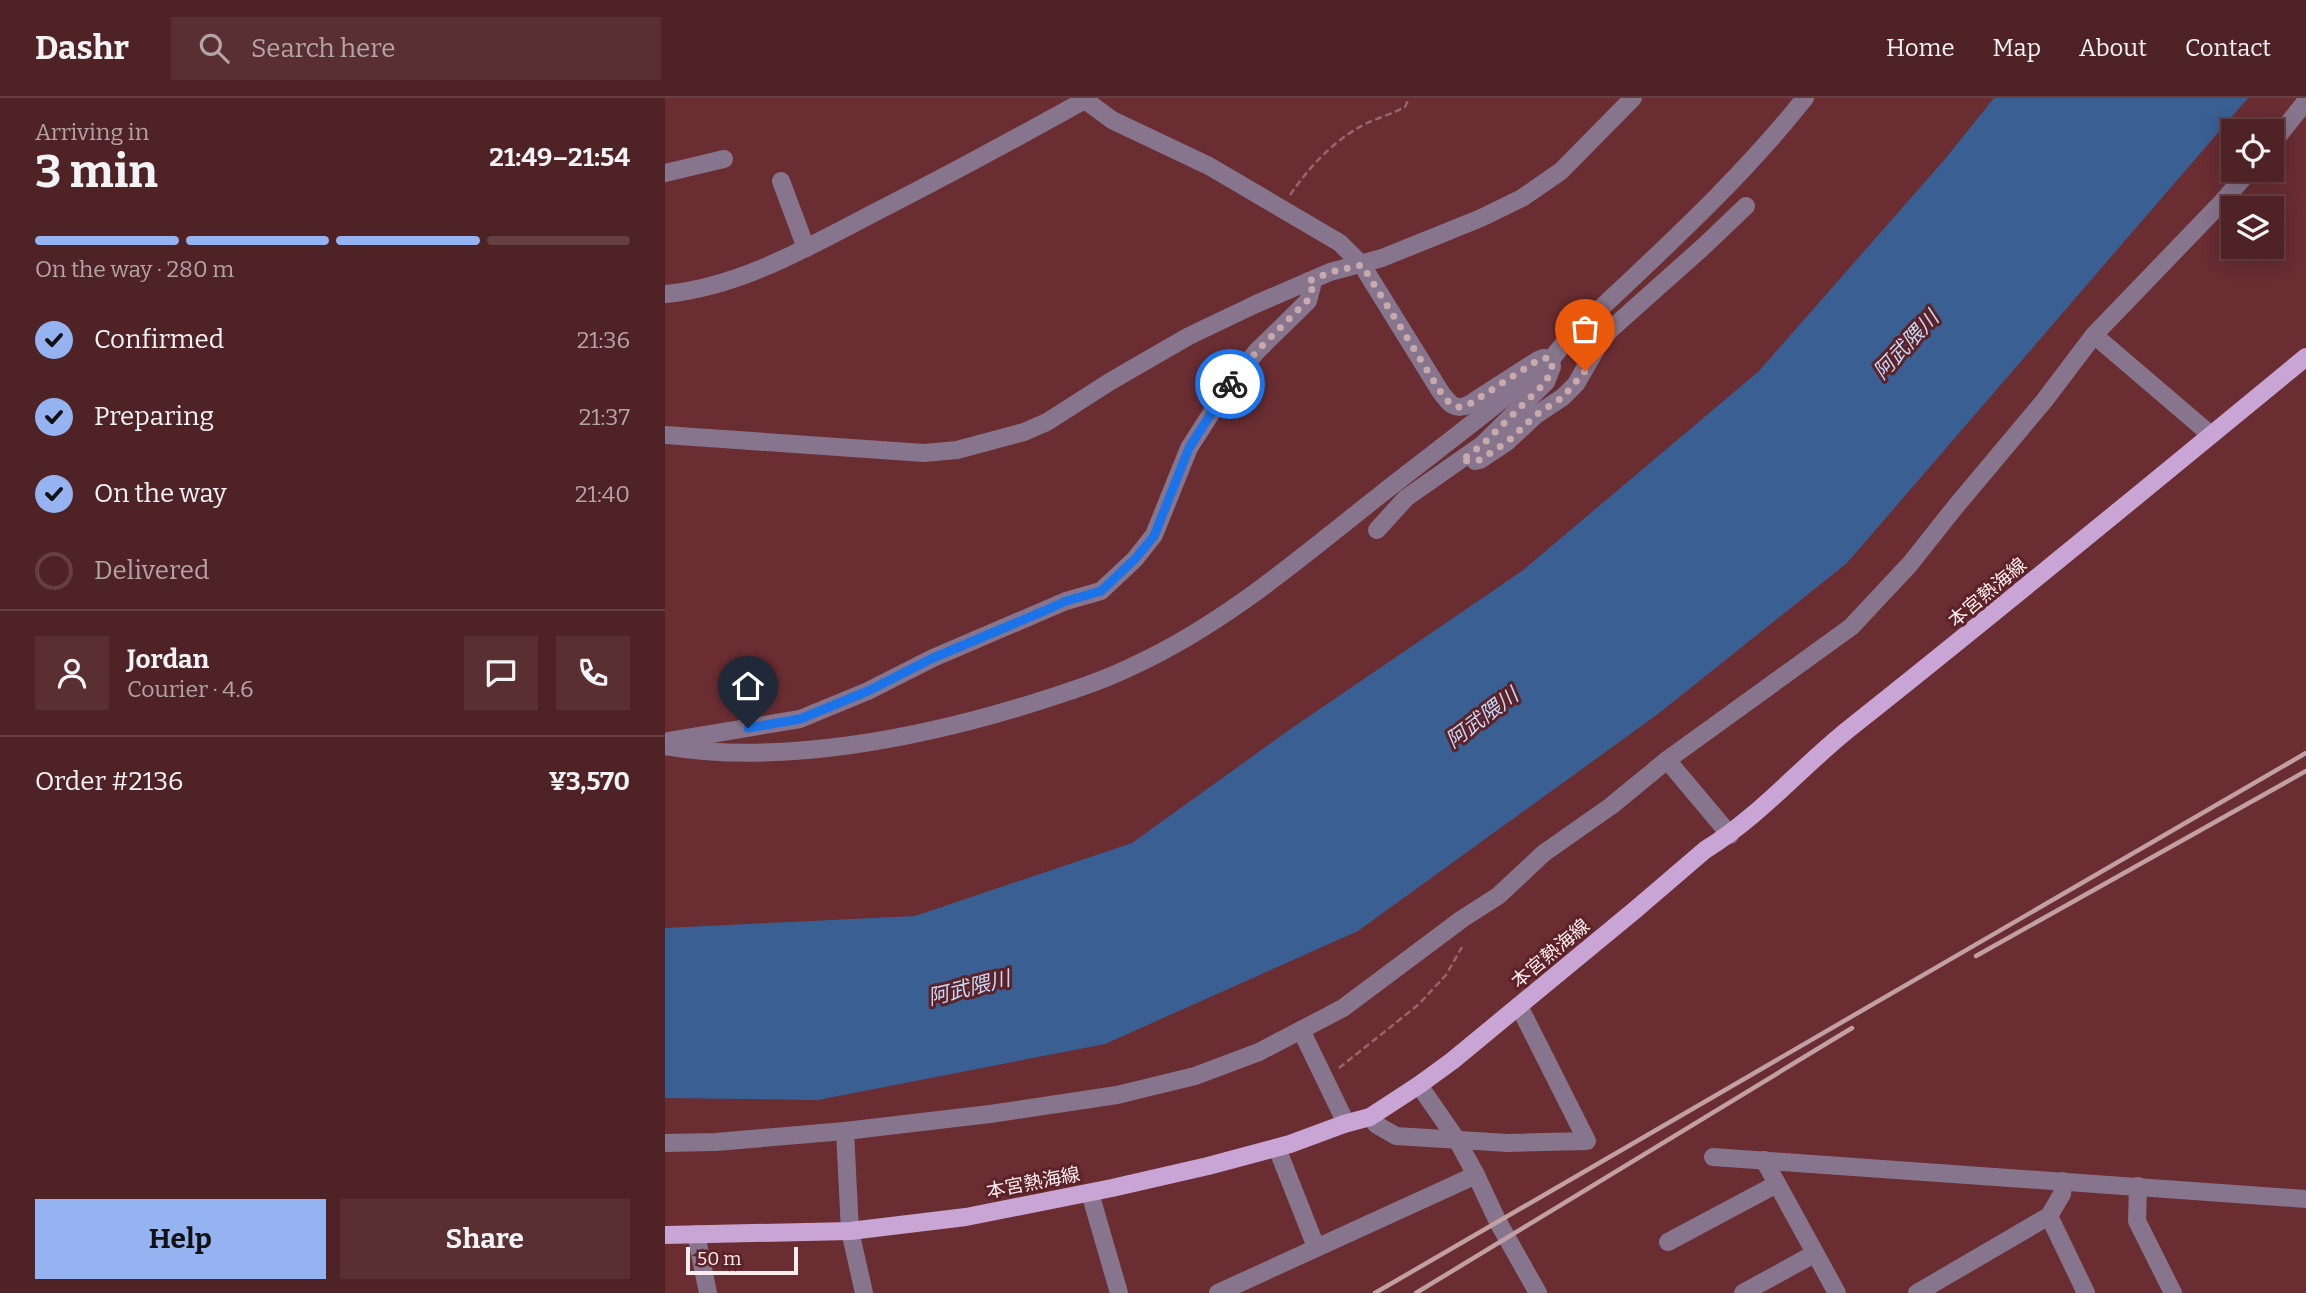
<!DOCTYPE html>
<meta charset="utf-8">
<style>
body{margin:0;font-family:Bitter,"Noto Sans JP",serif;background:#592f32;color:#f1f3f6;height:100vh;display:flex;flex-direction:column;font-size:26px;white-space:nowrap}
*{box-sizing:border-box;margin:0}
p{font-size:23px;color:#b3a4a7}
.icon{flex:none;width:38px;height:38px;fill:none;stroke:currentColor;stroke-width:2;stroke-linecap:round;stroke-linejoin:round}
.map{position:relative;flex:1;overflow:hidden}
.side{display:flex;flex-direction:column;background:#4f2226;width:665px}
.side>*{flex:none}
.tools{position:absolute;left:1556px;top:21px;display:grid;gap:14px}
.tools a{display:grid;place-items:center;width:63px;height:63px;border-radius:0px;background:#4f2226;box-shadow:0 4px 18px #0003,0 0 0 2px #663f43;font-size:35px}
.scale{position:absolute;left:21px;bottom:18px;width:112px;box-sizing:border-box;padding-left:7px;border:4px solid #fdedee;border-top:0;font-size:19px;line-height:24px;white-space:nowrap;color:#fdedee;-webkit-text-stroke:5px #5d2228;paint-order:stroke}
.pin{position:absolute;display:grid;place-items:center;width:60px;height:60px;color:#fff;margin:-72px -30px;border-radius:50% 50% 50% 0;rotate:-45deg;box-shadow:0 0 7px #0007}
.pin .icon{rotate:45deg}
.courier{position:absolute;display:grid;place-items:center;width:70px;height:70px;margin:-35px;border:5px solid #1a73e8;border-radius:50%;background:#fff;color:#222;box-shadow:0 2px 9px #0007}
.head em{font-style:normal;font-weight:700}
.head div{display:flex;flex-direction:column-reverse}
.head{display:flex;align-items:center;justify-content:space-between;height:119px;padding:0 35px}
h1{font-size:46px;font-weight:700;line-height:52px}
.bar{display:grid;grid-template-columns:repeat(4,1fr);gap:10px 7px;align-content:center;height:84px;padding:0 35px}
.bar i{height:9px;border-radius:5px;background:#663f43}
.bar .active{background:#95b2f1}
.bar p{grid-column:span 4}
.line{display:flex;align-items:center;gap:18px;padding:0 35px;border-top:2px solid #663f43}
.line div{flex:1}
.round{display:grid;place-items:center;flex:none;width:74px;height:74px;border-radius:0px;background:#592f32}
ol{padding:0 35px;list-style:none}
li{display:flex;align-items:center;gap:21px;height:77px}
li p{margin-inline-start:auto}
li .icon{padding:7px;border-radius:50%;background:#95b2f1;color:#111;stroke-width:4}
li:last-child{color:#b3a4a7}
li i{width:38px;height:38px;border:4px solid #663f43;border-radius:50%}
.primary-button{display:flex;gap:14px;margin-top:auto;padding:14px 35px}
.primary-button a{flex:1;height:80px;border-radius:0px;background:#95b2f1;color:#111;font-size:28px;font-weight:700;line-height:80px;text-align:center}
.primary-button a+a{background:#592f32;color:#f1f3f6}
header{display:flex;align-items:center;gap:42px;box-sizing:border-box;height:98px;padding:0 35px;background:#4f2226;border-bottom:2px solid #663f43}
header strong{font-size:33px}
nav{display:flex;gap:38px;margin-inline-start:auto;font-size:24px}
.search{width:490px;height:63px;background:#592f32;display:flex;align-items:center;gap:18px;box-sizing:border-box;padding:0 24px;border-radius:0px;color:#b3a4a7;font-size:26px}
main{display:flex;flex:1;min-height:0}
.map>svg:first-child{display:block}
.water{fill:#3a5f92}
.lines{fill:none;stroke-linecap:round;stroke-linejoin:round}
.path{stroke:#95676b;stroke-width:2.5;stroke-dasharray:7 3.5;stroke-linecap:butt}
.minor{stroke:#87758d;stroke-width:18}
.major{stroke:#c9a5d6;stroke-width:18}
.rail{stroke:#c19fa2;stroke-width:4.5}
.done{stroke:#c9aaac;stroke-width:7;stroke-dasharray:0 12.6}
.route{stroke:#1a73e8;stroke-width:9}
.labels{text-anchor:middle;stroke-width:6;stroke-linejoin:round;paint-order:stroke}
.street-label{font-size:19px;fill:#fdedee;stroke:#5d2228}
.water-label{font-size:21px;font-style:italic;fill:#c2d8f7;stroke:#5d2228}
</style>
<header>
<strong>Dashr</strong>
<div class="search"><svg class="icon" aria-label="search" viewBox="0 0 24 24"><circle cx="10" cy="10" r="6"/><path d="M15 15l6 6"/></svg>Search here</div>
<nav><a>Home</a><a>Map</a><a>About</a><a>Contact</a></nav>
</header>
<main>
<section class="side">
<div class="head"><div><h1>3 min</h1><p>Arriving in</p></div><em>21:49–21:54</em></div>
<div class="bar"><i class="active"></i><i class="active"></i><i class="active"></i><i></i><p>On the way · 280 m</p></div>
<ol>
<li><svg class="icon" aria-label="check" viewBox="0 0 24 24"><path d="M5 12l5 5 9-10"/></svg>Confirmed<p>21:36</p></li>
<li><svg class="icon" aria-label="check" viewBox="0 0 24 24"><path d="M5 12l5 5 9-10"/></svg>Preparing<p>21:37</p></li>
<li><svg class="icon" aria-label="check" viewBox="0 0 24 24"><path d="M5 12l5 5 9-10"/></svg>On the way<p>21:40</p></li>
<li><i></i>Delivered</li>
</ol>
<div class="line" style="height:126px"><a class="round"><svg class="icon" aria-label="person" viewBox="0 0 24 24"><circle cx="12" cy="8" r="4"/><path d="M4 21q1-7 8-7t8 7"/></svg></a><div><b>Jordan</b><p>Courier · 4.6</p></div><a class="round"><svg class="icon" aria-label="chat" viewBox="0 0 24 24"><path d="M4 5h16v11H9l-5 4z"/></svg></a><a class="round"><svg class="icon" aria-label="phone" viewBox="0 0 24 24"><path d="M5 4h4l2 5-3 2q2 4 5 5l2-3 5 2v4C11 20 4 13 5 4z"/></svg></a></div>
<div class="line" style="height:91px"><div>Order #2136</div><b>¥3,570</b></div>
<div class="primary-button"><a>Help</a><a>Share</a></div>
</section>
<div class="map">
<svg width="1641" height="1195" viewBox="0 0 1641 1195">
<rect width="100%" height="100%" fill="#692d32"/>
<polygon class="water" points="1329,0 1583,0 1182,465 993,616 693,833 440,946 153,1002 0,1000 0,830 250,818 467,745 624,632 857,473 1094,273 1280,61"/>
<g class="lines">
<g class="path">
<path d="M625 97C645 68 668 43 700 26 712 20 727 16 740 9L744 0"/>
<polyline points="674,970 753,907 781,877 797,849"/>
</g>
<g class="minor">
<polyline points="1606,47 1641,3"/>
<polyline points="0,75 59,61"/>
<polyline points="116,83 141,150"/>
<path d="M0 196C73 189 138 152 203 118 276 81 348 42 420 2L447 22 544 68 675 145 697 167 775 293C784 305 789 313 803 307L873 262 878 260 886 261 887 269 881 284 818 346 741 400 712 432"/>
<polyline points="1429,237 1546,337"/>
<polyline points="0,337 259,355 292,352 359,334 382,324 446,283 524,238 591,206 665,174 717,160 816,120 857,100 896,73 968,0"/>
<polyline points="810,363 815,362 842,344 871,317 898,299 911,286 934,246 946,231 1038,149 1081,108"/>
<polyline points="4,643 135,621 203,593 268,560 401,503 436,493 470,461 489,437 524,350 565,286 592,253 643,203 647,188 644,183"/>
<path d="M0 648C115 668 255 640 365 606 400 595 435 584 468 568 561 525 635 460 715 397 771 353 828 311 882 265 889 259 894 251 900 244 911 232 923 222 935 211 1006 144 1079 77 1140 0"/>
<polyline points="1002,662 1065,737"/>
<polyline points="636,932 681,1025"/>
<polyline points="754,987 792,1042 811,1077"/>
<polyline points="705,1019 712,1027 731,1038 842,1045 922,1043 854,908"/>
<polyline points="180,1033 185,1133 199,1195"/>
<polyline points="0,1045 51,1044 180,1033 325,1016 452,997 530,978 594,954 678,910 797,821 833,798 879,755 946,708 1002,662 1186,529 1245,466 1291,408 1379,303 1429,237 1558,103 1585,72"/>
<polyline points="612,1050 651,1149"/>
<polyline points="1048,1059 1641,1101"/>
<polyline points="1099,1062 1172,1195"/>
<polyline points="1473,1088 1472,1123 1508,1195"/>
<polyline points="425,1095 454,1195"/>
<polyline points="1384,1118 1421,1195"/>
<polyline points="31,1136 43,1195"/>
<polyline points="1003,1144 1112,1086"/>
<polyline points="553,1195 811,1077 833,1124 873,1195"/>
<polyline points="1078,1195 1149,1156"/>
<polyline points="1252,1195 1384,1118 1397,1096 1398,1083"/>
</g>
<path class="major" d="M0 1137 185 1133 301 1119 447 1090 543 1068 625 1046 679 1026 705 1019 754 987 787 963 970 812 1040 752C1094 719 1136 669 1185 630 1339 508 1490 383 1641 259"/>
<g class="rail">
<polyline points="1311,858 1641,673"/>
<polyline points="710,1195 1641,655"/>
<polyline points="751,1195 1187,930"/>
</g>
</g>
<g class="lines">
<path class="done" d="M565 286 592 253 643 202 648 188 644 183 666 174 697 167 775 293C784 305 789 313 803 307L873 262 878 260 886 261 887 269 881 284 818 346 796 363 815 362 842 344 871 317 898 299 920 273"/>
<polyline class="route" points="83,630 135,621 203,593 268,560 379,513 401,503 436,493 470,461 489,438 524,350 565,286"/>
</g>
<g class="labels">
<g class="street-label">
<text transform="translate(1322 494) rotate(-40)" y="7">本宮熱海線</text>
<text transform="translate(885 855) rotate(-40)" y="7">本宮熱海線</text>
<text transform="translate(368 1084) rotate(-11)" y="7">本宮熱海線</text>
</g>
<g class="water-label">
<text transform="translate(1241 247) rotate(-47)" y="7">阿武隈川</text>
<text transform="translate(817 620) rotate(-37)" y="7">阿武隈川</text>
<text transform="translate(304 890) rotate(-14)" y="7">阿武隈川</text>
</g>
</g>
</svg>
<div class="tools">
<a><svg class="icon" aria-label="locate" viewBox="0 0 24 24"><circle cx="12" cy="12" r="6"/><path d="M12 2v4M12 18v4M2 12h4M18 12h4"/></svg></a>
<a><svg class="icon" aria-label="layers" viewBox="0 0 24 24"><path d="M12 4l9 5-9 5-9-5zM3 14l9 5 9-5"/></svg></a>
</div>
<div class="scale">50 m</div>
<div class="pin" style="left:920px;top:273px;background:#ea580c"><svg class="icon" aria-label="bag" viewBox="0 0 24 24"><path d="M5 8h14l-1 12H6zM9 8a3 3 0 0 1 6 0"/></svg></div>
<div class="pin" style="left:83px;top:630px;background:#1f2937"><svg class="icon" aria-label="home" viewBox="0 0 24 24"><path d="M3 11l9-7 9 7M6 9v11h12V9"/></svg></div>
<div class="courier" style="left:565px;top:286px"><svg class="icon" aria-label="bike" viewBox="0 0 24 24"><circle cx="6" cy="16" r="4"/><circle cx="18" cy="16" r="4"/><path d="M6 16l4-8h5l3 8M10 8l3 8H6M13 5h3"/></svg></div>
</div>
</main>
